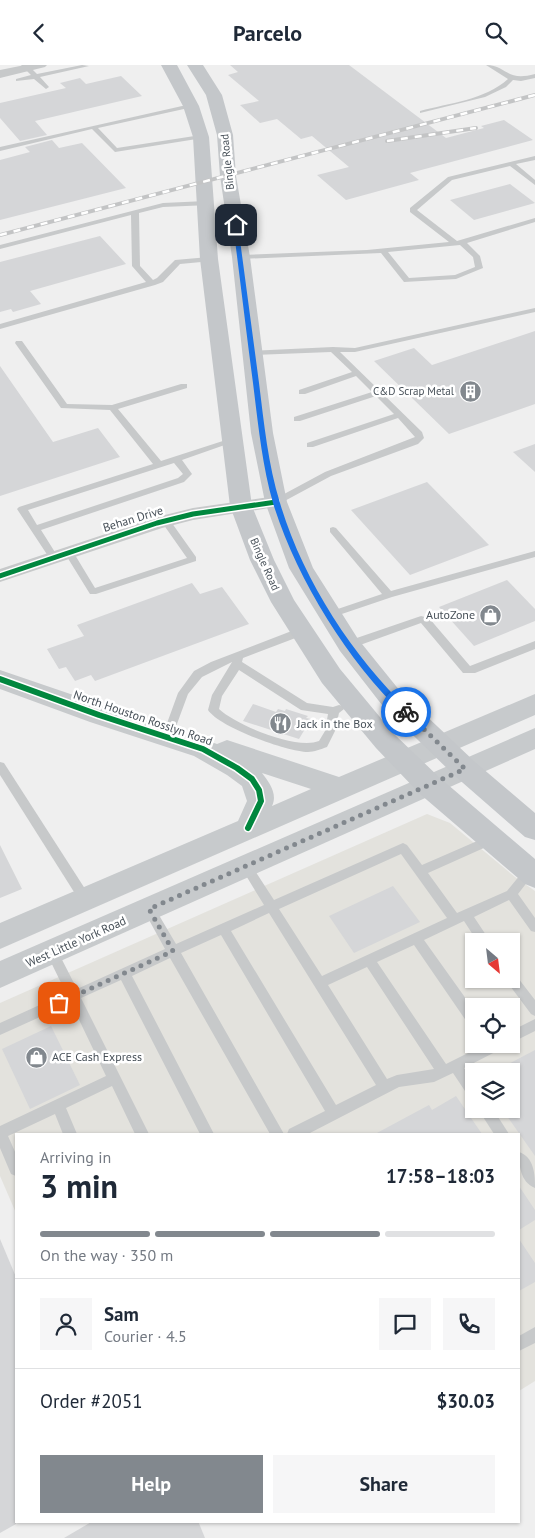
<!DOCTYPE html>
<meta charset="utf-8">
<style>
body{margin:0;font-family:"PT Sans",sans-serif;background:#f6f6f7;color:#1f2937;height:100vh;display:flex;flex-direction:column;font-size:19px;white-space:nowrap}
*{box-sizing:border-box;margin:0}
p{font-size:16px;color:#747a83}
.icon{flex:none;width:28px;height:28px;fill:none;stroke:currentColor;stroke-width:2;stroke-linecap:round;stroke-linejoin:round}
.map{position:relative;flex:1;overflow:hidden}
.panel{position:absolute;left:15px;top:1068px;width:505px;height:390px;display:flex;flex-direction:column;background:#fff;border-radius:0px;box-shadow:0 1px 4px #0004}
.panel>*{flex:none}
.needle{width:32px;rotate:152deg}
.fabs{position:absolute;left:465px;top:868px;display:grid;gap:10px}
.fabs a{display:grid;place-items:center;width:55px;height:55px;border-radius:0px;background:#fff;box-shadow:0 1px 4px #0004;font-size:25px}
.pin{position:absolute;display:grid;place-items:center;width:42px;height:42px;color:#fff;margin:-21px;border-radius:10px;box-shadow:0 2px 8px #0006}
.courier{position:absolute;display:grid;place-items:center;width:50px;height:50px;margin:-25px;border:4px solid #1a73e8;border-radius:50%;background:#fff;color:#222;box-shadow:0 1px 6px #0007}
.overview em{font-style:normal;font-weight:600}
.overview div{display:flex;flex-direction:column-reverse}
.overview{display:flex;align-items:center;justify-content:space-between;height:85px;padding:0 25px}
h1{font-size:32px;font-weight:600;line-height:38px}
.bar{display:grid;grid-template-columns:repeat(4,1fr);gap:8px 5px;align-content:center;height:60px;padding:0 25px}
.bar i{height:6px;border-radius:4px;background:#e0e1e3}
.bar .selected{background:#82888e}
.bar p{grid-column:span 4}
.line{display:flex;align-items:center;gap:12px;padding:0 25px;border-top:1px solid #e0e1e3}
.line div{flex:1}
.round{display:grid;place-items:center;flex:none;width:52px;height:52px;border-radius:0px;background:#f6f6f7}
.button{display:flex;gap:10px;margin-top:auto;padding:10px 25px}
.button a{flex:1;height:58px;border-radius:0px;background:#82888e;color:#fff;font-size:20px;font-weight:600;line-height:58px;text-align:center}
.button a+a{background:#f6f6f7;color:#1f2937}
header{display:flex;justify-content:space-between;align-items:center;height:65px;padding:0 25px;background:#fff;font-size:22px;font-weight:600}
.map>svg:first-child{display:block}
.commercial{fill:#e3e2dd;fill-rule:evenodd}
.building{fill:#d5d6d8}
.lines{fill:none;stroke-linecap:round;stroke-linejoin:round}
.lane{fill:#c7c9ca;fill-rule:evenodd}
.street{fill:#c7c9ca;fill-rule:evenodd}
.secondary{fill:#c7cacc;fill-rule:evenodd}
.primary{fill:#c4c7ca;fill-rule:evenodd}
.rail-casing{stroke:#c3c4c5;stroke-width:4}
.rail{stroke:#fff;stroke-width:2.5;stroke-dasharray:7;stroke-linecap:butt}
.cycleway-far1-casing{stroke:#fff;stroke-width:8}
.cycleway-casing{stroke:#fff;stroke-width:9}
.cycleway-far1{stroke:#00873e;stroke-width:5}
.cycleway{stroke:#00873e;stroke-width:6}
.route{fill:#1a73e8}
.done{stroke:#82888e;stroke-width:5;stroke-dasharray:0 9}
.labels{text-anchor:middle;stroke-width:5;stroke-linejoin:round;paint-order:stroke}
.far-street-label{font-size:11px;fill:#485159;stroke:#fff}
.far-poi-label{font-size:11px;fill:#485159;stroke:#fff;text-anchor:end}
.street-label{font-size:12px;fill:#485159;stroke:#fff}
.poi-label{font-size:12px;fill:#485159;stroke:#fff;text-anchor:start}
</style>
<header><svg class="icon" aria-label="back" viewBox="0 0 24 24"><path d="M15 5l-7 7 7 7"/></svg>Parcelo<svg class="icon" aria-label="search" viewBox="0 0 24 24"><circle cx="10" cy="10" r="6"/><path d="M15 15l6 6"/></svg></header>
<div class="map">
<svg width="535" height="1473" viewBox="0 0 535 1473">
<rect width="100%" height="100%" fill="#efefef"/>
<path class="commercial" d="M427 749 450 758 515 812 535 826V1316L519 1326V1069H16V1148L0 1111V938ZM474 876H511V914H474ZM474 941H511V979H474ZM474 1006H511V1044H474Z"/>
<g class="building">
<polygon points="230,0 349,0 446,73 484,63 481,61 504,55 533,75 410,108 419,115 346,135 317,110 349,102 312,71 301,74 277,54 260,58 240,40 259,36 228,10 238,7"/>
<polygon points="121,11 142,31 35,56 47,70 20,76 0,53 0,38 66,23 60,18 80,13 86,19"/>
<polygon points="52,75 59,83 82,78 126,123 0,155 0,95 30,87 25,82"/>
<polygon points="510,119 535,138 474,155 450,135"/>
<polygon points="100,171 126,199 30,226 41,239 13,247 11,244 0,247 0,197"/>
<polygon points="535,266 535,339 449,369 374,296 414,283 432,300"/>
<polygon points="0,301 53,377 98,363 120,392 0,431"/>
<polygon points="535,379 535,407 513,387"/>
<polygon points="427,417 489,480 410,510 351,445"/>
<polygon points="507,515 535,544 535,556 474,581 439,542"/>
<polygon points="192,518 200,529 222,522 249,559 95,616 91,610 75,616 66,602 59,604 47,584 84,571 77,560"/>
<polygon points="253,639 276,647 278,644 285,646 286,644 308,651 306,653 311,654 299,674 243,656"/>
<polygon points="0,780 22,824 0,833"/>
<polygon points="393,821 420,857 354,888 329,851"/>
<polygon points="51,961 80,1020 30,1044 2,984"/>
<polygon points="535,985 535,1091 502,1044 511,1044 511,1006 495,1006"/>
<polygon points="456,1031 482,1069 375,1069 429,1040 432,1045"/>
<polygon points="519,1121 535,1145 535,1155 519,1165"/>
<polygon points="0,1174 16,1212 16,1459 0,1468"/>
<polygon points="519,1174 535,1198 535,1217 519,1226"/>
<polygon points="93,1456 198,1456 205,1473 64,1473"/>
</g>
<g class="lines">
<g class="lane">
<polygon points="21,0 28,0 37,9 82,0 89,1 40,12 49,22 46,24 34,14 16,16 16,14 31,10"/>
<path d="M486 0C507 0 505 17 535 9V13L521 16 513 15 506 22 485 32 420 48V46C449 38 485 35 508 14Z"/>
<polygon points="191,39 194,41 193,42 98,63 117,83 201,70 203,71 203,73 115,87 92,64 0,86 0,82"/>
<path d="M535 91V95L516 99 535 115V120L510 101 452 115 417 145 457 176 535 153V157L467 178 480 191 483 203 456 214 404 217 381 188 241 194 237 192 241 190 367 185 449 177 410 147V143L448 112ZM460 180 473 192 475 202 455 210 409 213 388 187Z"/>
<polygon points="206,136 209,136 209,140 163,142 139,148 140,201 153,215 157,213 175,195 209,192 213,194 212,196 180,199 163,217 155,220 0,264 0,259 146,217 132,201 131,150 0,184 0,180 163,138"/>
<polygon points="535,243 535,247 355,287 340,287 422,367 424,373 418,379 331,411 279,439 273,439 273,435 325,407 415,372 398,353 313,382 307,382 307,378 394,349 376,331 300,356 294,356 294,352 372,327 356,311 305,329 299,329 299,325 352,307 331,287 252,290 249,290 249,286 333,282 355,283"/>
<path d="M16 276H22L67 339 112 340 181 319H187V323L118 344 161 396 229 374H235L236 376 182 395 192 409 184 417 41 465 58 492 56 494H50L17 444 19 442 153 399 110 345 61 343 15 278ZM174 398 183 409 178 413 37 460 28 445Z"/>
<polygon points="166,453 169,454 196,492 196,496 96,529 90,529 64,487 66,485 72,485 95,523 187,493 161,456"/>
<polygon points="333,462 336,463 391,526 535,486 535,492 392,532 330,553 326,552 325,550 326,548 382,529 330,467 330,463"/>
<polygon points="421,551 429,553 470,601 535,576 535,584 475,608 463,608 421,558 349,584 344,580 345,577"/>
<path d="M302 562 307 566 306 569 243 593 242 597 307 638 333 642 339 640 343 641 344 644 339 648 335 666 327 682C321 684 314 687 308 687 287 687 219 662 208 645L212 630 232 597 202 612 188 629 171 675H163L162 672 178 628 194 606 211 597ZM239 605 301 645 328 649 325 666 319 676C296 685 236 660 219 644L222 631Z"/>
<polygon points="0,697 4,698 89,830 91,834 89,838 85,839 81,838 0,710"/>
<path d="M491 770 495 772 497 775 495 778 428 808 457 848 507 826 525 804 529 802 533 804 535 807 518 829 535 853V867L531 866 509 835 474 852 490 876H477L464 856 424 875 474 945V962L469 960 414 880 377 897 446 999 486 979H504L503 983 464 1003 474 1017V1034L469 1032 453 1008 434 1017 399 1022 308 1069H287L289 1064 325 1046 221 870 181 888 284 1069H270L170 893 132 911 214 1069H200L121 915 81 933 149 1069H135L112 1021 66 1043 77 1069H63L55 1049 8 1071 16 1089V1111L11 1109 0 1083V1061L106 1011 71 938 0 970V958L66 928 46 887 48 883 52 882 56 883 77 924 165 884 143 844 145 840 149 839 153 840 176 879 264 840 242 804 240 801 242 798H250L274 835 403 778 407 780 422 800ZM401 789 447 853 322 911 279 844ZM269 848 376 1020 336 1040 231 866ZM367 902 434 1004 397 1010 387 1014 328 920Z"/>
<polygon points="511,908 515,909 535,935 535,951 531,949 507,917 505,914 511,914"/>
<polygon points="535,954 535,966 511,978 511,966"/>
<polygon points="478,1044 493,1044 509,1069 494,1069"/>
<path d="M519 1087C534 1092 535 1109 535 1123 520 1117 519 1100 519 1087Z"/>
<polygon points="535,1262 535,1278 519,1286 519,1271"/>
</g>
<g class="street">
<polygon points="25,0 47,0 45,2 0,13 0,5"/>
<polygon points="276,431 282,433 285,437 282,441 193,455 162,463 0,517 0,504 157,452 193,443"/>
</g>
<g class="secondary">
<path d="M0 605 217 679 227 675 339 712 535 629V650L0 884V858L238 756 247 736 242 721 227 710 194 691 90 657 0 624ZM262 708 311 724 272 741C278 729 269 717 262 708Z"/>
<polygon points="535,663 535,684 0,923 0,896"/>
</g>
<g class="primary">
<polygon points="161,0 177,0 199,41 209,72 218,194 252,441 274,495 294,535 340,604 394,669 440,713 535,794 535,823 525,819 420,729 376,683 322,618 271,537 250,495 230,441 200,194 193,72 183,41"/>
<polygon points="187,0 203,0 222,30 233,70 236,111 250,192 273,368 287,437 313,503 358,574 400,626 475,697 535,748 535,775 525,772 455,711 382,640 340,586 289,503 265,437 251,368 232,192 220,111 217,70 206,30"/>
</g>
<defs>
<g id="rail">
<polyline points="387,76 476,63"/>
<polyline points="0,170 535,30"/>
</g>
</defs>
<use href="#rail" class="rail-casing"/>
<use href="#rail" class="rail"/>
<defs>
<polyline id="cycleway-far1" points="0,511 157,458 193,449 276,437"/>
<polyline id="cycleway" points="0,614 99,650 203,684 237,703 252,714 259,725 261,736 248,763"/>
</defs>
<use href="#cycleway-far1" class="cycleway-far1-casing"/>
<use href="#cycleway" class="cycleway-casing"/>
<use href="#cycleway-far1" class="cycleway-far1"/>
<use href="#cycleway" class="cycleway"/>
</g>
<path class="route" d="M236 158 238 160C245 213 252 265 259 318 264 358 268 399 280 438 302 513 352 591 409 645V649H403C347 595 296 513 273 438 262 400 258 358 253 318 246 265 240 213 233 160Z"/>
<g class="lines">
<polyline class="done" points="59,938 173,886 149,844 465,704 406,647"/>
</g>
<defs>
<symbol id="building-disc" viewBox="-11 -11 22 22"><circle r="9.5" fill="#82888e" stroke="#fff"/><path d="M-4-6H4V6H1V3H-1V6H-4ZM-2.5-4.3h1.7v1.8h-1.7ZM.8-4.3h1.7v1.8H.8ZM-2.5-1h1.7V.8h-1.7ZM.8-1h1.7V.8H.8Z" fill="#fff"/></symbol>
<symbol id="shop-disc" viewBox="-11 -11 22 22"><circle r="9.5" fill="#82888e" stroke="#fff"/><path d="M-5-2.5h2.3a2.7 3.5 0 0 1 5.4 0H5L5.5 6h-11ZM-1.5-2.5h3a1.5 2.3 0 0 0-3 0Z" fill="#fff"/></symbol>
<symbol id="restaurant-disc" viewBox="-11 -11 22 22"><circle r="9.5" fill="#82888e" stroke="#fff"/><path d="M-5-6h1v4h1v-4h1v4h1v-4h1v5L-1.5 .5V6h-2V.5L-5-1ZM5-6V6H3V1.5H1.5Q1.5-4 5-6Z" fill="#fff"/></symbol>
</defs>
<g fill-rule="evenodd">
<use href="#building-disc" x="458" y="314" width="25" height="25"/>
<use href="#shop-disc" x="478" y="538" width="25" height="25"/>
<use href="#restaurant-disc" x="268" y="646" width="25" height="25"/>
<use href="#shop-disc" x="24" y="980" width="25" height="25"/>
</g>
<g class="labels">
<g class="far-street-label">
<text transform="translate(227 97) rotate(-96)" y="4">Bingle Road</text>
<text transform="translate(265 499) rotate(66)" y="4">Bingle Road</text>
</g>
<g class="far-poi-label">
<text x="454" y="330">C&amp;D Scrap Metal</text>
</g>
<g class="street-label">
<text transform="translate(133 454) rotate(-17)" y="4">Behan Drive</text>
<text transform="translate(143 653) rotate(19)" y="4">North Houston Rosslyn Road</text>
<text transform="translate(76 877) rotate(-24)" y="4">West Little York Road</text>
</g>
<g class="poi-label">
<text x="475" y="554" text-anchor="end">AutoZone</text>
<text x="297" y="663">Jack in the Box</text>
<text x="52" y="996">ACE Cash Express</text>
</g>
</g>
</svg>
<div class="fabs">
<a><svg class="needle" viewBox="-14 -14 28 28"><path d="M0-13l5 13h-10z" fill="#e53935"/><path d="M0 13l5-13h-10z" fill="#747a83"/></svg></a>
<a><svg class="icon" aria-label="locate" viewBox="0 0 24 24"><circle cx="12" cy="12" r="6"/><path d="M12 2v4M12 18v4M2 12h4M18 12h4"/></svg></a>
<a><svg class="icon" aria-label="layers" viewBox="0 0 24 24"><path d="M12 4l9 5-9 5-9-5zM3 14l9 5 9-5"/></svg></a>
</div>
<div class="pin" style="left:59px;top:938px;background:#ea580c"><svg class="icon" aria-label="bag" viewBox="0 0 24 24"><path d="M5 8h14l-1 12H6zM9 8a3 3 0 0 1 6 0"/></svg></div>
<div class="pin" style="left:236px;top:160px;background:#1f2937"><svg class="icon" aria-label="home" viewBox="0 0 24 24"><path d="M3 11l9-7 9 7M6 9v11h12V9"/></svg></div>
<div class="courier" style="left:406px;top:647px"><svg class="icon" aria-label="bike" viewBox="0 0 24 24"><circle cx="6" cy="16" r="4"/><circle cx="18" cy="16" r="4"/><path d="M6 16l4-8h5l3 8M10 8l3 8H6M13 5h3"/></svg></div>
<section class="panel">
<div class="overview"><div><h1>3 min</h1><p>Arriving in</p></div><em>17:58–18:03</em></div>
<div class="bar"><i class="selected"></i><i class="selected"></i><i class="selected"></i><i></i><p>On the way · 350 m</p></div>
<div class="line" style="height:90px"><a class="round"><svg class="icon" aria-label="person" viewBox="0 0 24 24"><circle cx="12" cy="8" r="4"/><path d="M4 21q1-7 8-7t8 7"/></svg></a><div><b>Sam</b><p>Courier · 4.5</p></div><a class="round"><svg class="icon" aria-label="chat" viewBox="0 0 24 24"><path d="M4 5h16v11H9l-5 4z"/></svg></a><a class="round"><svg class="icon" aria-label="phone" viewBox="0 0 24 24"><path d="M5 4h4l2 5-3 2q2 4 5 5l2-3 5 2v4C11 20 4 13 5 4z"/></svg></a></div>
<div class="line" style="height:65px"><div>Order #2051</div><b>$30.03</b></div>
<div class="button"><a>Help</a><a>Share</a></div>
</section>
</div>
